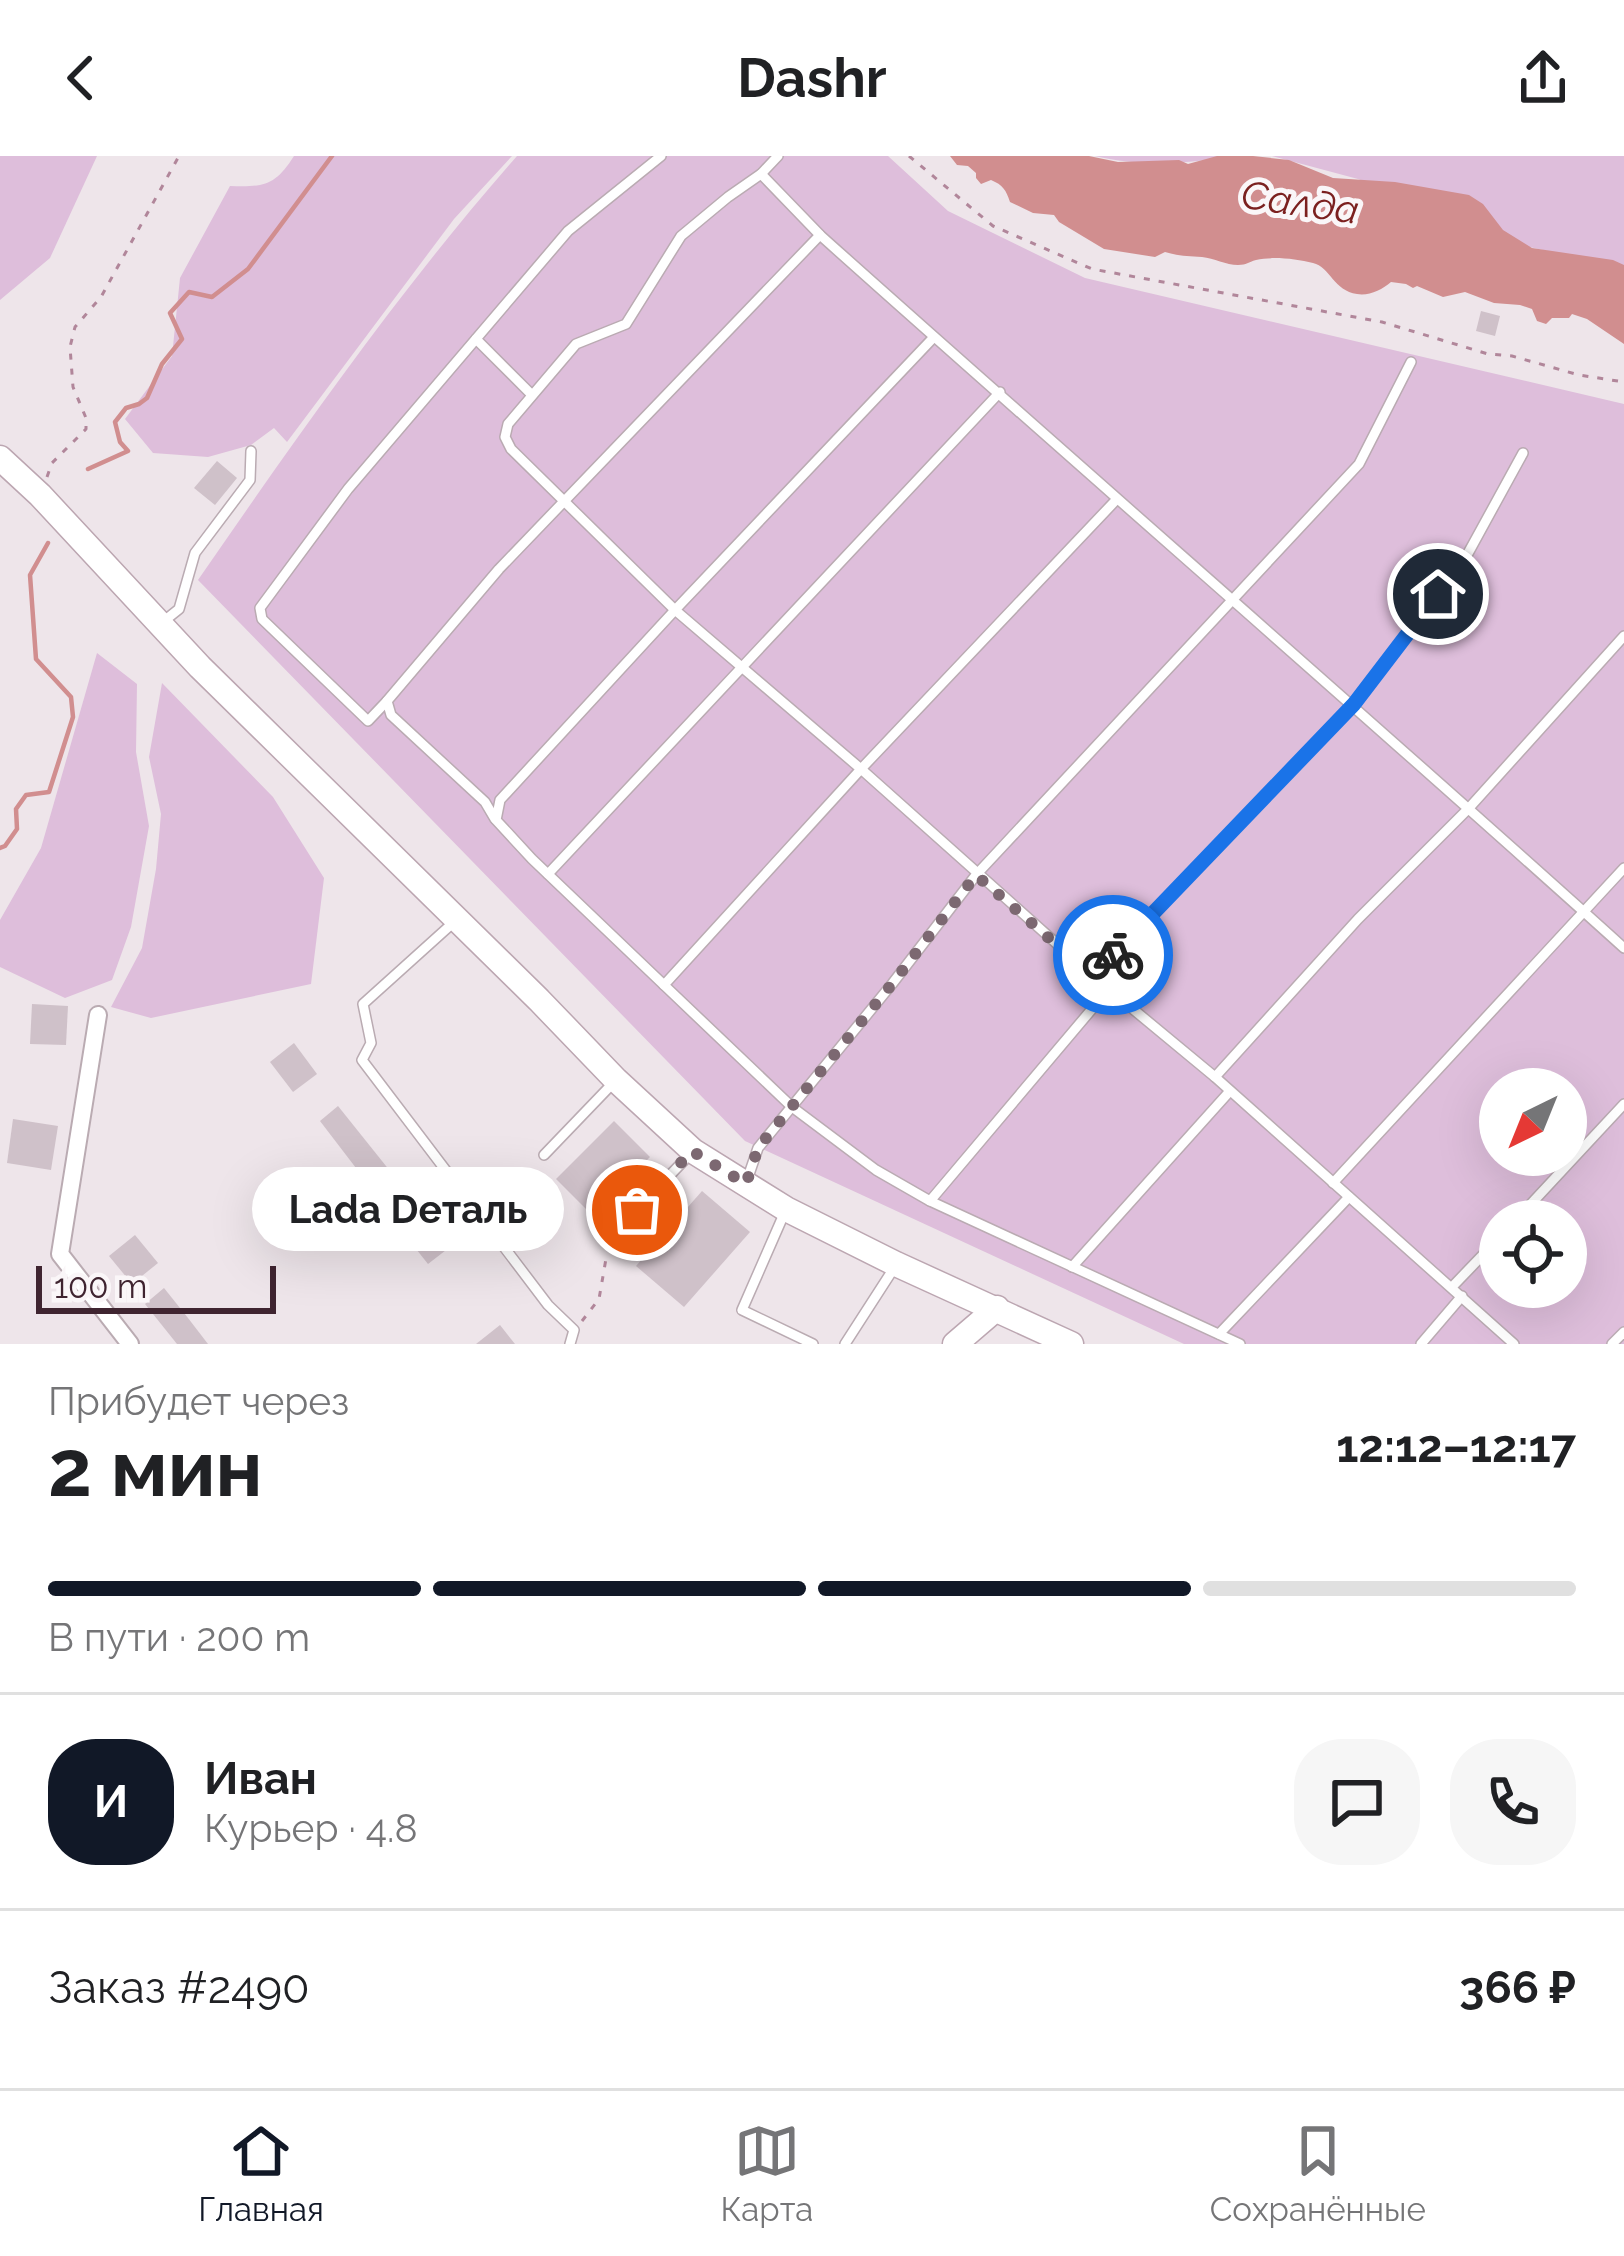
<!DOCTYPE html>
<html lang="ru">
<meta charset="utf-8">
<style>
body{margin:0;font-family:Raleway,sans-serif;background:#f6f6f6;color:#202124;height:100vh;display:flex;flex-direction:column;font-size:45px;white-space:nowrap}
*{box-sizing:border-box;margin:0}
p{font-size:39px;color:#757577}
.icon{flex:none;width:66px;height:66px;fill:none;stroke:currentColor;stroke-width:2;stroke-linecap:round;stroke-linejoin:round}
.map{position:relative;height:1188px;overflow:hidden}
.side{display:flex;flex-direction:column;background:#fff;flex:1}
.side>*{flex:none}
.needle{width:78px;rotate:223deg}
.controls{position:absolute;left:1479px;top:912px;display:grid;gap:24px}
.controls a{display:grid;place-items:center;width:108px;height:108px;border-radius:50%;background:#fff;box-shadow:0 12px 48px #0002;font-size:60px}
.scale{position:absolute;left:36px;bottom:30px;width:240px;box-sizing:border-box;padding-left:12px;border:6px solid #3f2430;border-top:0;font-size:33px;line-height:42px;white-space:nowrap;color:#3f2430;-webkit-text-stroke:9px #faf6f8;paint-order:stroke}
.pin{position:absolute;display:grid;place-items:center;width:102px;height:102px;color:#fff;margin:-51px;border:6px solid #fff;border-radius:50%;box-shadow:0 3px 12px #0007}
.courier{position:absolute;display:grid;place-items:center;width:120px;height:120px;margin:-60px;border:9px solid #1a73e8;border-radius:50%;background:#fff;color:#222;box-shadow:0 3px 15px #0007}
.bubble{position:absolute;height:84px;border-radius:42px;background:#fff;box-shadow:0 12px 48px #0002;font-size:39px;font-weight:700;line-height:84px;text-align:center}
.summary em{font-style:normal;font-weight:700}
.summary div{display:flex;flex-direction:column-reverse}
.summary{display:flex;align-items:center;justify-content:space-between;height:204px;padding:0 48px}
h1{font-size:78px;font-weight:700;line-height:90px}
.bar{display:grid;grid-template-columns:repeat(4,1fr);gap:18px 12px;align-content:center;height:144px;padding:0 48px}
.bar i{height:15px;border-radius:9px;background:#e0e0e0}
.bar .selected{background:#111827}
.bar p{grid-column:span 4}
.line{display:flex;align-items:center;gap:30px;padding:0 48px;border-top:3px solid #e0e0e0}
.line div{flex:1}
.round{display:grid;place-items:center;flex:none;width:126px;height:126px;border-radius:48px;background:#f6f6f6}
header{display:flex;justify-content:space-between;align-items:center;height:156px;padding:0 48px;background:#fff;font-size:54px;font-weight:700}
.tabs{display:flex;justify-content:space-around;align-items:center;height:168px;border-top:3px solid #e0e0e0;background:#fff;font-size:33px;color:#757577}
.tabs a{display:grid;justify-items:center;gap:6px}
.tabs .selected{color:#111827}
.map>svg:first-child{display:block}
.green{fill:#debedb;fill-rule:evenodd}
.water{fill:#d18e8f}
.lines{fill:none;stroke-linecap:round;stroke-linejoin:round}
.stream{stroke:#d18e8f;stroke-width:4.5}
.building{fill:#cfc1c9}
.lane-casing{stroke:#baabb2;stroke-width:12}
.street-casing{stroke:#baabb2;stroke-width:20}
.secondary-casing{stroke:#bca6b1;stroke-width:27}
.path{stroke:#b1869a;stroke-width:3;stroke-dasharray:6 9;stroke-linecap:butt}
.lane{stroke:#fff;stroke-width:9}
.street{stroke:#fff;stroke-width:16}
.secondary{stroke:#fff;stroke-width:24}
.done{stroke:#7c6871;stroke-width:12;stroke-dasharray:0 21.6}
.route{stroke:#1a73e8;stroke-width:15}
.labels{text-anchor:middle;stroke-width:10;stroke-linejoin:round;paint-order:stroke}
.water-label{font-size:39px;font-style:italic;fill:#7b201f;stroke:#faf6f8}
</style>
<header><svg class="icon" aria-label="back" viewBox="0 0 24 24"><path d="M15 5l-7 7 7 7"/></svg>Dashr<svg class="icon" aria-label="share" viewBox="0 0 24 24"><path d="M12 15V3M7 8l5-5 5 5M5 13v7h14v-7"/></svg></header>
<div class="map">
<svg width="1624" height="1188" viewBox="0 0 1624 1188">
<rect width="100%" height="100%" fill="#eee5ea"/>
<g class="green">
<polygon points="0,0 97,0 50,102 0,144"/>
<path d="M294 0H512L454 63 287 286 274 272 251 289 208 301 153 297 125 263 172 200 180 122 230 30C264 31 275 30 294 0Z"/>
<path d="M517 0H888L948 55 1085 122 1624 248V1188H1184L745 985 198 424C299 278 400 133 517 0ZM1500 933H1566V999H1500ZM1500 1065H1566V1131H1500Z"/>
<path d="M1095 0H1232C1186 8 1141 11 1095 0Z"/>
<polygon points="1272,0 1624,0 1624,112 1525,90 1358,23"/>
<polygon points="97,497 137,528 136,596 149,670 131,771 112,824 65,842 0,811 0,764 41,692"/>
<polygon points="162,527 273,641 324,722 311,828 151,862 111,851 142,792 156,713 161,658 149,601"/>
</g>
<path class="water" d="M950 0H1089L1118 6 1179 4 1188 8 1217 0H1253L1289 4 1333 22 1395 26 1469 39 1483 48 1503 74 1532 92 1613 104 1624 109V188L1587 163 1572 158 1569 162H1552L1546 168 1537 165 1532 153 1520 149 1494 147 1465 136 1443 141 1417 130 1413 132 1406 128 1391 126C1382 134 1369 140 1357 138 1334 135 1330 111 1313 107 1296 103 1273 100 1256 104 1248 106 1247 109 1238 109 1226 109 1214 102 1202 101 1188 100 1178 100 1165 96L1155 101 1104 93 1059 66 1054 59 1033 57 1010 46C1006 34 1003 29 991 24L981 28 976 22V17L968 10 957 9Z"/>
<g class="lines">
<g class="stream">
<polyline points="88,313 128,295 120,286 115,266 126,252 139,248 147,242 162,208 182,183 170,157 189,136 212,141 248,113 332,0"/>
<polyline points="0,692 5,690 17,673 16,653 26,639 49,636 73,561 71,541 36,503 30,419 48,387"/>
</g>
</g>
<g class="building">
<polygon points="1481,155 1500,160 1495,180 1476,175"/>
<polygon points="217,305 237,322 215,349 194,332"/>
<polygon points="32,848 68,850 66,889 30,888"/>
<polygon points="294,887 317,918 293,936 270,906"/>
<polygon points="338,950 402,1030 382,1046 320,965"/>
<polygon points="13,963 58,970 51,1014 7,1007"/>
<polygon points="614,965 650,1001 592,1059 556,1023"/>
<polygon points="702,1035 750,1076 684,1151 636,1110"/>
<polygon points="423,1057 450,1091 428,1108 401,1074"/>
<polygon points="135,1079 158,1107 132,1128 109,1100"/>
<polygon points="164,1132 188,1162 208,1188 177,1188 145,1148"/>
<polygon points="500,1169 515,1188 476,1188"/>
</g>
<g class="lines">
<defs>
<g id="lane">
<polyline points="778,0 761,18 728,41 681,80 626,168 576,188 508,268 505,281 511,293 675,454 861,613 1093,820 1215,921 1514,1188"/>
<path d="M761 18 820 79C1087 318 1358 552 1624 792"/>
<polyline points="476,183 531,238"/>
<polyline points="1117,343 861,613 664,829 792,951 876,1014 930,1045 1240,1188"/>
<polyline points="164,465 179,453 195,397 250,324 251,295"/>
<polyline points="387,545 368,565 262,463 260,452 348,333 568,75 661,0"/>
<polyline points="495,663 485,646 391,559 387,545 499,413 820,79"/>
<polyline points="548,718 1000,236"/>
<polyline points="454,766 363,848 371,887 362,904 548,1149 574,1174 570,1188"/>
<polyline points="1093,820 1354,548 1466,401 1523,297"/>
<polyline points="664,829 532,703 496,664 500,644 675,454 934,181"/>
<polyline points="1215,921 1358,763 1469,652 1624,480"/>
<polyline points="544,999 616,924"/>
<polyline points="746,1027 758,992 892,828 976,719 1359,308 1411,206"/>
<polyline points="1333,1027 1624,712"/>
<polyline points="930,1045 1108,834"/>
<polyline points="784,1058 742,1154 813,1188"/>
<polyline points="1515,1065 1624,948"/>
<polyline points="609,1083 693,995"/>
<polyline points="1072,1111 1230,935"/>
<polyline points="1452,1131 1500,1081"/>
<polyline points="1219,1178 1349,1041"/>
<polyline points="845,1188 894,1112"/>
<polyline points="1421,1188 1462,1140"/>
<polyline points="1612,1188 1624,1176"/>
</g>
<polyline id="street" points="98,859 60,1098 130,1188"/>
<g id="secondary">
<polyline points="0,302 40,339 200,511 539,844 616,924 693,995 786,1053 896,1108 1071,1188"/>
<polyline points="955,1188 997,1152"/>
</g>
</defs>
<use href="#lane" class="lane-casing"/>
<use href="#street" class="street-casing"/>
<use href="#secondary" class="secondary-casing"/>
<g class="path">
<polyline points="909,0 993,70 1092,113 1382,166 1488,198 1512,200 1579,219 1624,226"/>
<polyline points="47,321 52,307 86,273 86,262 73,231 70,191 75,171 101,141 179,0"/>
<polyline points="582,1165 599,1143 607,1097"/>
</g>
<use href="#lane" class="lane"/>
<use href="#street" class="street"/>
<use href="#secondary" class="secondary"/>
</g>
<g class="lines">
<polyline class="done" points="637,1054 692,995 746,1028 758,992 892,828 976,719 1093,820 1113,799"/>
<polyline class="route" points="1113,799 1354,548 1438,438"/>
</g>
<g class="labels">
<g class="water-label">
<text transform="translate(1300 46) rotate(8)" y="14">Салда</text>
</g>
</g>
</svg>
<div class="controls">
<a><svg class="needle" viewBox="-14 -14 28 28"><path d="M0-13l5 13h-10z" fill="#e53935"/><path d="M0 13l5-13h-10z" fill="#757577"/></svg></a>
<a><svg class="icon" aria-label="locate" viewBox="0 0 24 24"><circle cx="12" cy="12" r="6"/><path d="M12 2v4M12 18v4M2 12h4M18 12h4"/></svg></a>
</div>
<div class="scale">100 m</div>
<div class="pin" style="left:637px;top:1054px;background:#ea580c"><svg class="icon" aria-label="bag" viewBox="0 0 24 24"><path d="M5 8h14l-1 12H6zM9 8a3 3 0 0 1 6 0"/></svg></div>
<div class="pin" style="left:1438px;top:438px;background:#1f2937"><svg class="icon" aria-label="home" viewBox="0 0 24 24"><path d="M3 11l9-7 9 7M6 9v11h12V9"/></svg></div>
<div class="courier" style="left:1113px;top:799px"><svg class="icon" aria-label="bike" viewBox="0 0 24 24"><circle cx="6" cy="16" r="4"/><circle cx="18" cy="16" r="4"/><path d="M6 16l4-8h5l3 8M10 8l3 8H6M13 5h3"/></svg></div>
<div class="bubble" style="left:252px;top:1011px;width:312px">Lada Dеталь</div>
</div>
<section class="side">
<div class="summary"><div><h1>2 мин</h1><p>Прибудет через</p></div><em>12:12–12:17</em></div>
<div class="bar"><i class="selected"></i><i class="selected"></i><i class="selected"></i><i></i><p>В пути · 200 m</p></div>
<div class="line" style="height:216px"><b class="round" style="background:#111827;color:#fff">И</b><div><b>Иван</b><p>Курьер · 4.8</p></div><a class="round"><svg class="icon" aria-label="chat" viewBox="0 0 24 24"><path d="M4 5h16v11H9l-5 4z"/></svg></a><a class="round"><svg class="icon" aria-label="phone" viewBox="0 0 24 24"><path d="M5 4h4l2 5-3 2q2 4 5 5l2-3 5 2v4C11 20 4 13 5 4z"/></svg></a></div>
<div class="line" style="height:156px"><div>Заказ #2490</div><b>366 ₽</b></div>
</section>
<nav class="tabs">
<a class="selected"><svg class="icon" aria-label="home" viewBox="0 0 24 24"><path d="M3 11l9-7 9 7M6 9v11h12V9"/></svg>Главная</a>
<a><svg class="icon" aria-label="map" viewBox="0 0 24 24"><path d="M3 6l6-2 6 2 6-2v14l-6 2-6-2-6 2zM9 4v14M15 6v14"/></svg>Карта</a>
<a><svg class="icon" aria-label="saved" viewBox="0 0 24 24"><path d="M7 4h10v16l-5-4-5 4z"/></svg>Сохранённые</a>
</nav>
